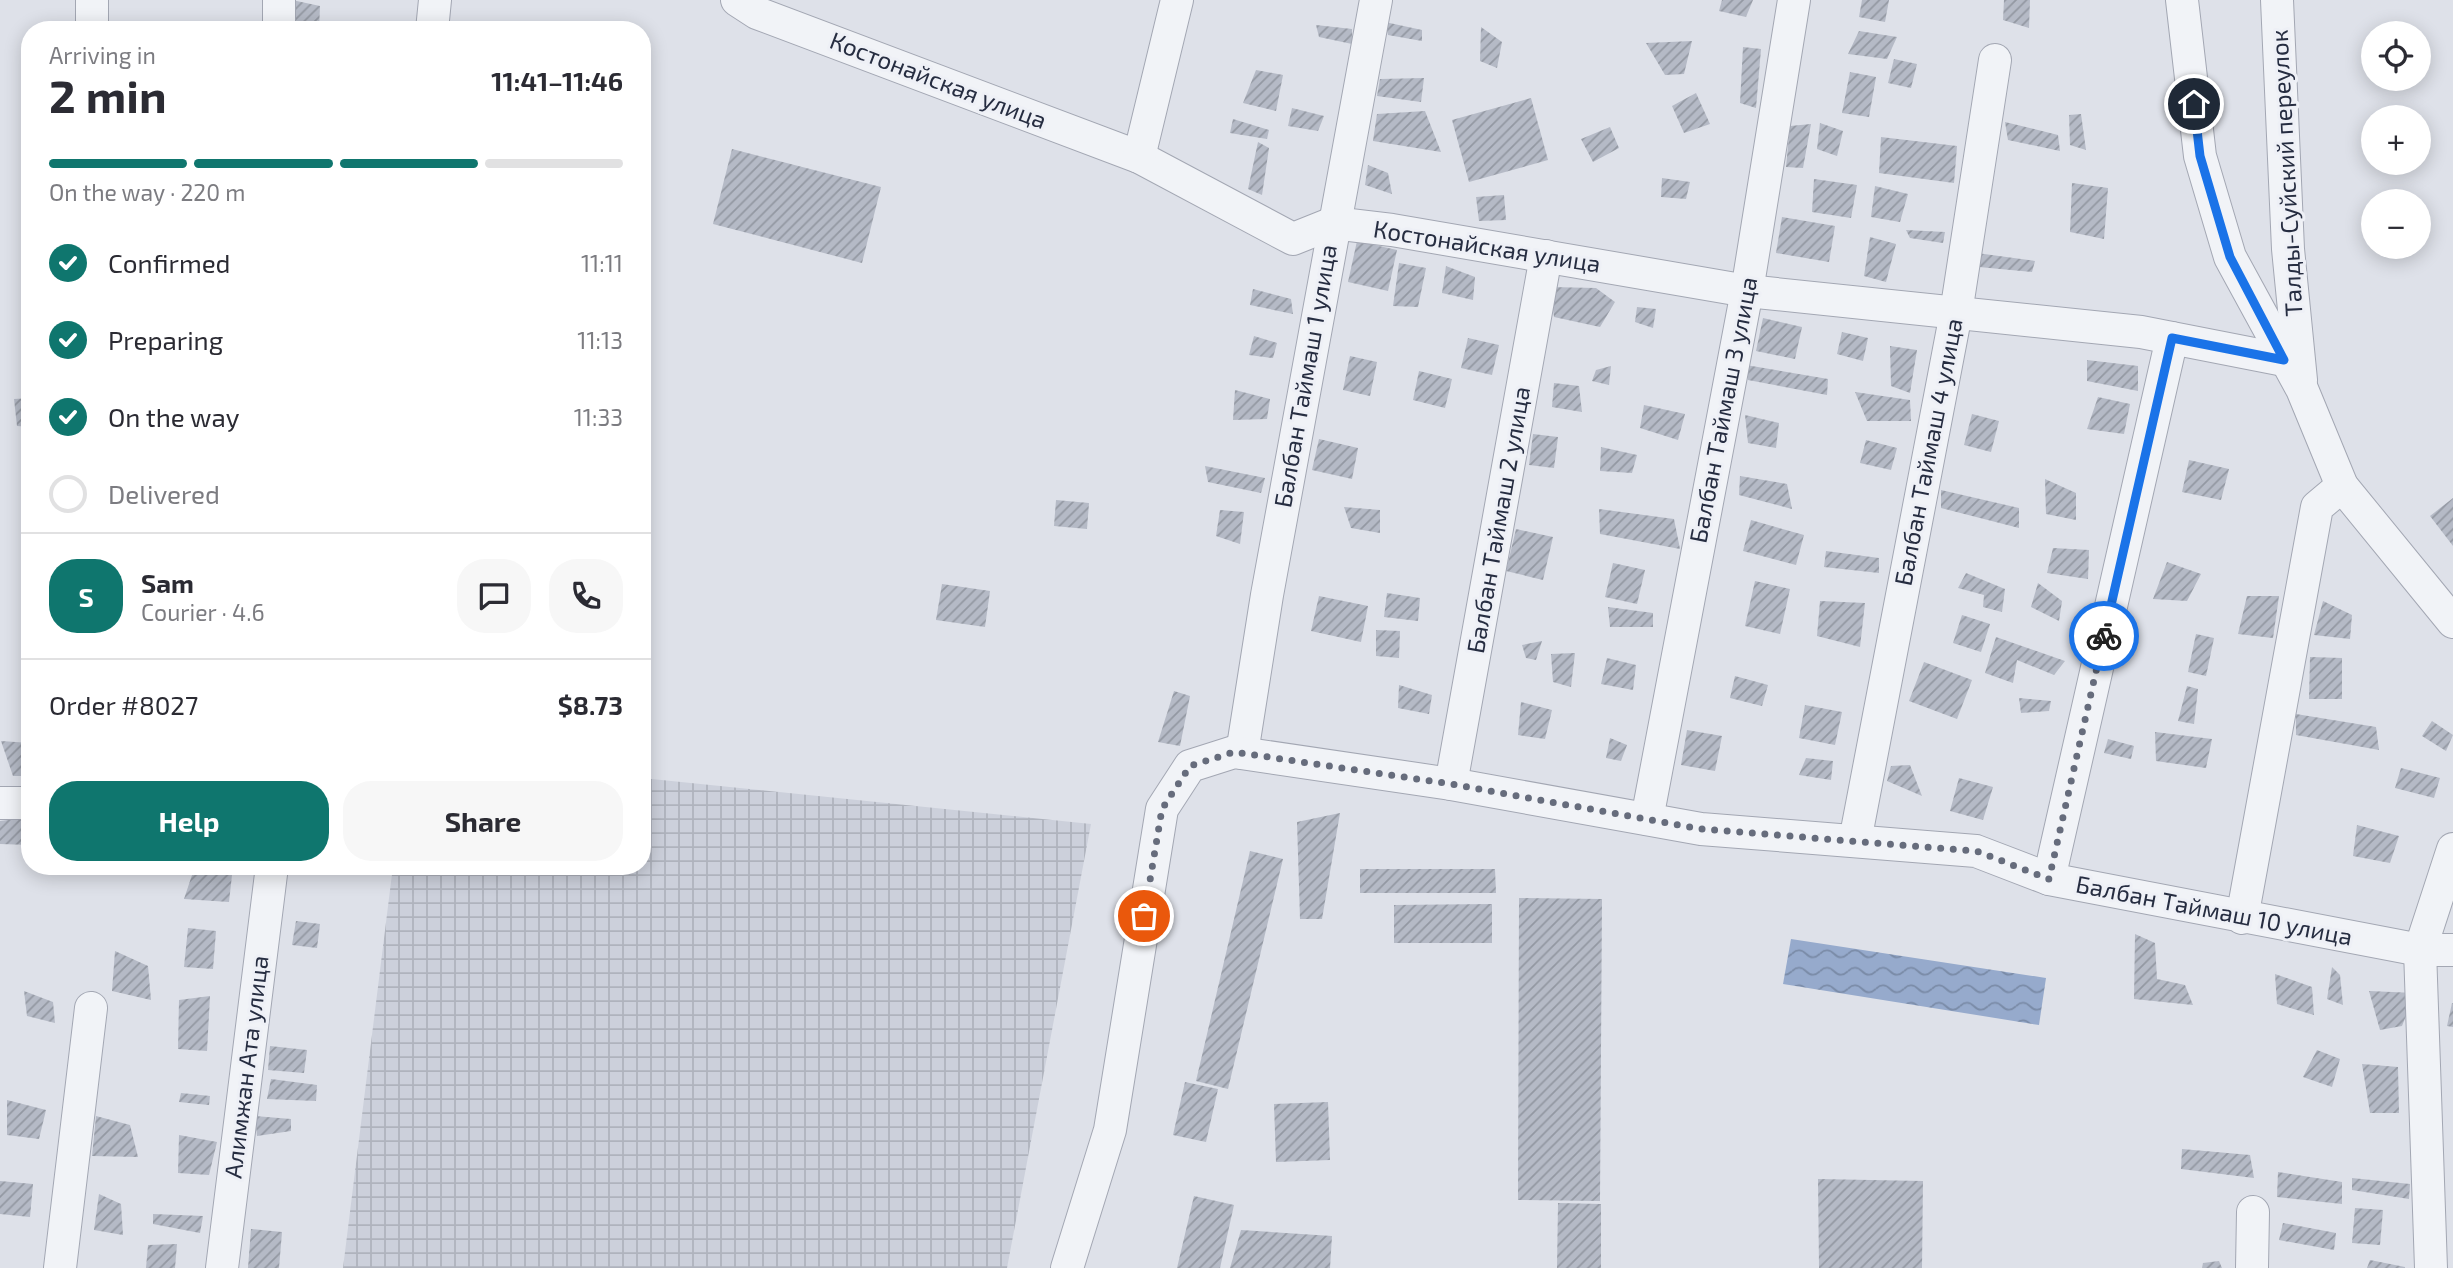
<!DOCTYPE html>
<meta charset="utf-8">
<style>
body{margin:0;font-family:"Exo 2",sans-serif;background:#f7f7f7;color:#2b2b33;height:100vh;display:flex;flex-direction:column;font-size:26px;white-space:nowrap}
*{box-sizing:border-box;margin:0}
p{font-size:23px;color:#7c7c81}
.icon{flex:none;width:38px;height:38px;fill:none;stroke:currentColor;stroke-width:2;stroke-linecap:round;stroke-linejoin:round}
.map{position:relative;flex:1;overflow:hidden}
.sheet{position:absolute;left:21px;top:21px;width:630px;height:854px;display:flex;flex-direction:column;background:#fff;border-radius:28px;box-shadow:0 4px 18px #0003}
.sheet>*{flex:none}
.fabs{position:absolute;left:2361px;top:21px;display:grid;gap:14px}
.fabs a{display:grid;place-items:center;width:70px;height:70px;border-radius:50%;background:#fff;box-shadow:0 4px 18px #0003;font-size:35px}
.pin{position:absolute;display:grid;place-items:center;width:60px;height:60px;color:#fff;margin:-30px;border:4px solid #fff;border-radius:50%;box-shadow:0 2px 7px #0007}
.courier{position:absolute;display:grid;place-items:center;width:70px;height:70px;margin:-35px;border:5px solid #1a73e8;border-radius:50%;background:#fff;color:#222;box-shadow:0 2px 9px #0007}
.overview em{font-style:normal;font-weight:700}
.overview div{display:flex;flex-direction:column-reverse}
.overview{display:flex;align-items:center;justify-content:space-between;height:119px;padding:0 28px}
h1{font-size:46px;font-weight:700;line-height:52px}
.bar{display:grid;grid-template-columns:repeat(4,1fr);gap:10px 7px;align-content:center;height:84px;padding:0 28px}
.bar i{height:9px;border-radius:5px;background:#e1e1e2}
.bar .on{background:#0f766e}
.bar p{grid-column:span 4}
.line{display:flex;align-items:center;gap:18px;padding:0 28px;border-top:2px solid #e1e1e2}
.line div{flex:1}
.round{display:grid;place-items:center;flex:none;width:74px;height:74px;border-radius:28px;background:#f7f7f7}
ol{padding:0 28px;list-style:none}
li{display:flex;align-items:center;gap:21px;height:77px}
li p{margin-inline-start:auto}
li .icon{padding:7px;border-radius:50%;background:#0f766e;color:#fff;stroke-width:4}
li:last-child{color:#7c7c81}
li i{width:38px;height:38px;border:4px solid #e1e1e2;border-radius:50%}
.action{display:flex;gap:14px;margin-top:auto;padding:14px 28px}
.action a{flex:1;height:80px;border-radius:28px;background:#0f766e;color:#fff;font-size:28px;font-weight:700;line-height:80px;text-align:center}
.action a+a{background:#f7f7f7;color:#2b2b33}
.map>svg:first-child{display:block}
.industrial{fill:url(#industrial-grid)}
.water{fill:url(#water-waves)}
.building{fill:url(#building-hatch)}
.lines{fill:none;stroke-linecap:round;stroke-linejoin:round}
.minor-casing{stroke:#a3a7b3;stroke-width:34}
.minor{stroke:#f1f3f7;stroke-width:32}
.done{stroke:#666c7c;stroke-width:7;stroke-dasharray:0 12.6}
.route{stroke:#1a73e8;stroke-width:9}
.labels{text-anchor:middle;stroke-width:6;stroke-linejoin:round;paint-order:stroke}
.street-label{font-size:24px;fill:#262d41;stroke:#eef0f6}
</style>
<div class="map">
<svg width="2453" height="1268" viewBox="0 0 2453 1268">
<defs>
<pattern id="industrial-grid" width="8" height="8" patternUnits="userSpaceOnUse" patternTransform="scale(1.75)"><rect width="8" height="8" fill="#ccd0db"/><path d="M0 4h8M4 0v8" fill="none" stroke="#afb3bd"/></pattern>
<pattern id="water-waves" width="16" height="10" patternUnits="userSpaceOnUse" patternTransform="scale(1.75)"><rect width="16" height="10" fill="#96aacc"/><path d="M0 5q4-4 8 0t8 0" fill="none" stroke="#7a8ba7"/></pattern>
<pattern id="building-hatch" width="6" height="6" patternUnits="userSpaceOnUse" patternTransform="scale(1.75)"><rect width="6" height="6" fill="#b5bac6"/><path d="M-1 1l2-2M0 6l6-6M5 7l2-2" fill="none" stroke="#9398a2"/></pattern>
</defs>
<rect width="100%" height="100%" fill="#dee1e9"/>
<polygon class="industrial" points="642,778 1091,824 1007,1268 343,1268 393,866 642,866"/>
<polygon class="water" points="1791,939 2046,978 2039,1025 1783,984"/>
<g class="building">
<polygon points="292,0 320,6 319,30 293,30"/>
<polygon points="1722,0 1753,0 1746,17 1719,11"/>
<polygon points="1862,0 1889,0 1885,22 1859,17"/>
<polygon points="2004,0 2030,0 2029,28 2003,20"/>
<polygon points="1385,22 1422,30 1422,41 1388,35"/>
<polygon points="1316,25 1352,29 1352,44 1319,37"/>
<polygon points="1481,27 1502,42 1497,68 1480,61"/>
<polygon points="1859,31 1897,37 1887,59 1848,54"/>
<polygon points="1692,41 1684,74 1665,75 1646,43"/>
<polygon points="1743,47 1761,49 1756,108 1740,103"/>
<polygon points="1894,59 1917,64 1911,88 1888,83"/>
<polygon points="1256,70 1283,75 1276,111 1243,103"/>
<polygon points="1850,72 1876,77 1869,117 1842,113"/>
<polygon points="1424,78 1421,102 1377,96 1380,79"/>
<polygon points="1696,93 1710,124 1684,133 1672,106"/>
<polygon points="1531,98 1548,160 1469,182 1452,120"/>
<polygon points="1292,108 1324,116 1318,131 1288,126"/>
<polygon points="1425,111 1441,152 1373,141 1377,114"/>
<polygon points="2081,114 2086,150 2070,145 2069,115"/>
<polygon points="1233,119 1269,130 1267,139 1230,133"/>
<polygon points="2005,122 2058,135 2060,151 2008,140"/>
<polygon points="1820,123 1843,131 1837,156 1817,149"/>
<polygon points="1811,124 1803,168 1786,167 1790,126"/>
<polygon points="1610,127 1619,148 1593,162 1581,139"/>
<polygon points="1881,137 1957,146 1954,183 1879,173"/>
<polygon points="1258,142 1269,148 1262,195 1248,189"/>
<polygon points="732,149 881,187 862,263 713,224"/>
<polygon points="1368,165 1388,173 1392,194 1365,185"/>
<polygon points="1662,178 1690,182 1686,199 1661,197"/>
<polygon points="1814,179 1857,185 1851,218 1812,212"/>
<polygon points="2072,183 2108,188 2104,239 2070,232"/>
<polygon points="1875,186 1908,194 1900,222 1871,217"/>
<polygon points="1504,195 1506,220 1479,221 1476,197"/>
<polygon points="1782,217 1835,226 1829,262 1776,253"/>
<polygon points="1906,230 1945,232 1943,243 1910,238"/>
<polygon points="1870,237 1896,244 1886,282 1864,276"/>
<polygon points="1357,241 1397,250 1388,291 1348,282"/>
<polygon points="1977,253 2035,261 2032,272 1979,267"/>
<polygon points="1399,263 1426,268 1418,307 1393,306"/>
<polygon points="1446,266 1475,277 1473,300 1442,293"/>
<polygon points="1550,287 1596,288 1615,302 1600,327 1554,317"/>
<polygon points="1253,289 1291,299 1293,314 1250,305"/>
<polygon points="1637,307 1656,309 1653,328 1635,322"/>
<polygon points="1763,318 1802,327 1795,359 1756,351"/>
<polygon points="1842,332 1868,338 1863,361 1837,354"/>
<polygon points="1254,336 1277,343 1273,358 1249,355"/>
<polygon points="1468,338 1499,345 1492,375 1461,368"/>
<polygon points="1890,346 1917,350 1910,393 1891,386"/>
<polygon points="1350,356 1377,362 1370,396 1343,390"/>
<polygon points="2087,360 2138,366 2138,391 2087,381"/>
<polygon points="1746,365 1828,379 1827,395 1748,380"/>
<polygon points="1611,366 1609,385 1592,381 1596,370"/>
<polygon points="1419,371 1452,379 1445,408 1413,400"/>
<polygon points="1554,383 1579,386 1582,412 1552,407"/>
<polygon points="1235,390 1270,399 1267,419 1233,420"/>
<polygon points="1855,392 1910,400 1911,421 1867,421"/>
<polygon points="2098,397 2130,404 2124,434 2087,429"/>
<polygon points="30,398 30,427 17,426 14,399"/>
<polygon points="1644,405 1685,414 1678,440 1640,428"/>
<polygon points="1972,414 1999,421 1991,452 1964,445"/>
<polygon points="1745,415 1779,423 1776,448 1748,443"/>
<polygon points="1533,434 1558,437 1554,468 1529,465"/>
<polygon points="1319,439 1358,448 1352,479 1312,470"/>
<polygon points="1866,440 1897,448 1891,470 1860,463"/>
<polygon points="1601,447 1637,455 1632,473 1600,471"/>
<polygon points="2189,460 2229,469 2221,500 2182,492"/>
<polygon points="1205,466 1265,478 1261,493 1208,482"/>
<polygon points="1740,476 1787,484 1792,509 1739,495"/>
<polygon points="2045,479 2076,493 2076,520 2046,514"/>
<polygon points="1941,490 2019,508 2019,528 1941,508"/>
<polygon points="2453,498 2453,546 2430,516"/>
<polygon points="1056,500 1089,503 1087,529 1054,526"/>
<polygon points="1344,507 1380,510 1380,533 1351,528"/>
<polygon points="1599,509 1674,519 1680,549 1600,534"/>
<polygon points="1220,510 1244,512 1240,544 1216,536"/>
<polygon points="1751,520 1804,535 1796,565 1743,551"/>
<polygon points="1516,529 1553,537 1543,580 1506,571"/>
<polygon points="24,531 30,531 30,545 27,545"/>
<polygon points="2053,548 2089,550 2088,579 2047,573"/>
<polygon points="1826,551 1879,558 1879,573 1824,567"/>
<polygon points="2167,562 2201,574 2187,601 2153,599"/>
<polygon points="1613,563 1645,570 1637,604 1605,597"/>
<polygon points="1966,573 2005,589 2002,612 1983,607 1984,595 1958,588"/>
<polygon points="1755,581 1790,589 1780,634 1745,626"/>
<polygon points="2038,583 2062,601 2059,621 2031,607"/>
<polygon points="942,584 990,591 985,627 936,620"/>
<polygon points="1387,593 1420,598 1418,621 1384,617"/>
<polygon points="1319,596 1368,606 1361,642 1311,631"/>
<polygon points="2247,596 2279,596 2273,638 2238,634"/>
<polygon points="1820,601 1865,603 1860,647 1817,636"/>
<polygon points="2323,601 2352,615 2350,639 2314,635"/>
<polygon points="1608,607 1653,613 1653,627 1610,627"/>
<polygon points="1962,615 1990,624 1981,652 1953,643"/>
<polygon points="1376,630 1400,631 1399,658 1376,656"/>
<polygon points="2196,634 2214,638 2206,676 2188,672"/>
<polygon points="1996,637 2065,661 2054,675 2017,660 2013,683 1985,673"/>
<polygon points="1542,641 1536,660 1526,658 1522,645"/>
<polygon points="1575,653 1571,687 1553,682 1551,654"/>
<polygon points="2310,657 2342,658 2342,699 2309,699"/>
<polygon points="1607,658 1636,665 1633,690 1601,684"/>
<polygon points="1924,662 1972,680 1957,719 1909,701"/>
<polygon points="1735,676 1768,685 1762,706 1730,698"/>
<polygon points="1399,685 1432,695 1429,714 1398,708"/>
<polygon points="2187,686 2198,689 2194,724 2178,721"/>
<polygon points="1174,691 1190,696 1180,746 1158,742"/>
<polygon points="2019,698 2051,701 2049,711 2021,713"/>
<polygon points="1521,702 1552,710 1545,739 1518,735"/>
<polygon points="1805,705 1842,712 1835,745 1799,738"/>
<polygon points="2296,714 2376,727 2379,750 2296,735"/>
<polygon points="2432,721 2453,735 2446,751 2422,736"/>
<polygon points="1687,730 1722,736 1715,771 1681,765"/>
<polygon points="2155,732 2212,739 2206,768 2156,761"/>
<polygon points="1610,738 1627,745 1621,761 1606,758"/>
<polygon points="2108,739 2134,746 2131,759 2104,753"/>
<polygon points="1,741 30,743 30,776 13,776"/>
<polygon points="1806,758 1833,761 1831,780 1799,775"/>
<polygon points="1910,765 1922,796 1887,781 1891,766"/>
<polygon points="2401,768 2440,778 2434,798 2395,788"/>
<polygon points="1959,778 1993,787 1983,820 1950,811"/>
<polygon points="1340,813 1322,919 1300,919 1297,822"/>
<polygon points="30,817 30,845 0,844 0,821"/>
<polygon points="2357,825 2399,836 2390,863 2353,856"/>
<polygon points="1250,851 1283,859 1228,1089 1196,1081"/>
<polygon points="195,866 233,866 229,902 184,899"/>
<polygon points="1360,869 1495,869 1496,893 1360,893"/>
<polygon points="1519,898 1602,899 1600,1201 1518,1200"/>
<polygon points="1492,904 1492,943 1394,943 1394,905"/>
<polygon points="296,921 320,924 317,948 292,945"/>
<polygon points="188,928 216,931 213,969 184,967"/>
<polygon points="2135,934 2155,943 2157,979 2185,985 2193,1005 2134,999"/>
<polygon points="115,951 148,966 151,1000 112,991"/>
<polygon points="2332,967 2340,975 2343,1005 2327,999"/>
<polygon points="2275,974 2312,987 2314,1015 2277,1004"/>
<polygon points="24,991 53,1002 55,1023 27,1016"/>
<polygon points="2369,991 2415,993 2402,1026 2380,1030"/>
<polygon points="210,996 207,1051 178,1049 179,1000"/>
<polygon points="2452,1003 2453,1003 2453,1027 2447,1026"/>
<polygon points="270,1046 307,1050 304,1073 268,1070"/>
<polygon points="2317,1050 2340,1059 2332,1087 2303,1077"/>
<polygon points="2362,1064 2398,1067 2399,1113 2370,1113"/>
<polygon points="271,1079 317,1085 316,1101 267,1099"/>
<polygon points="1185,1082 1218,1089 1206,1142 1173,1135"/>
<polygon points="181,1093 210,1096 209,1105 179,1102"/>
<polygon points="7,1100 46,1110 39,1139 7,1135"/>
<polygon points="1328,1102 1330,1160 1276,1162 1274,1104"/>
<polygon points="96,1116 130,1125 138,1157 92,1156"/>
<polygon points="255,1116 291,1119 291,1131 257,1136"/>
<polygon points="179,1135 217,1142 209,1175 178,1173"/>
<polygon points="2182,1149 2250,1155 2254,1178 2181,1169"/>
<polygon points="2278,1172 2342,1182 2342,1204 2277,1197"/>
<polygon points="2352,1178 2410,1184 2409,1199 2352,1190"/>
<polygon points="1818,1179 1923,1181 1922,1268 1819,1268"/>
<polygon points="0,1181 33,1184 30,1217 0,1214"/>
<polygon points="99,1194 121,1204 123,1235 94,1230"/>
<polygon points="1194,1196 1234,1205 1220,1268 1177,1268"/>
<polygon points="1558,1203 1601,1204 1601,1268 1557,1268"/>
<polygon points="2355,1208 2383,1210 2380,1245 2352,1243"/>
<polygon points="153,1214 203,1216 200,1233 153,1224"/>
<polygon points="2283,1223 2336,1233 2334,1250 2279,1240"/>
<polygon points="251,1229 282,1232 279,1268 248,1268"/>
<polygon points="1241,1230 1332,1236 1330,1268 1230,1268"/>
<polygon points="177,1244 175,1268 146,1268 148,1245"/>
<polygon points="2370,1260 2405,1267 2405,1268 2367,1268"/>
<polygon points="2219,1261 2222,1268 2202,1268 2203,1263"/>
</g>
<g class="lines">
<defs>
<g id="minor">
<polyline points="92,0 92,30"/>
<polyline points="279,0 279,30"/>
<polyline points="737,0 757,13 1139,157 1293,239 1333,223 1392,230 1747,291 2141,332 2284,360"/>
<polyline points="2182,0 2200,156 2230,257 2302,389 2342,486 2453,622"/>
<polyline points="2277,0 2288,249 2301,380"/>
<polyline points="432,30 435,0"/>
<polyline points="1139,157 1177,0"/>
<polyline points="1242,753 1267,595 1376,0"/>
<polyline points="1451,784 1546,256"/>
<polyline points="0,803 30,803"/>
<polyline points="1647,819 1747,291 1794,0"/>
<polyline points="1855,841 1956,313 1995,60"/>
<polyline points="2049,879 2172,338"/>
<polyline points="2242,918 2317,507 2342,486"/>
<polyline points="60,1268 91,1008"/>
<polyline points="222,1268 272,866"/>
<polyline points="1067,1268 1110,1130 1162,809 1190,766 1234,752 1451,784 1701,829 1976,851 2049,879 2420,950 2453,950"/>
<polyline points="2252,1268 2253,1212"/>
<polyline points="2431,1268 2420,950 2453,849"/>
</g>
</defs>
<use href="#minor" class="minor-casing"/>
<use href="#minor" class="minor"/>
</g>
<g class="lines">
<polyline class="done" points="1144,916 1162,809 1190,766 1234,752 1451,784 1701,829 1976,851 2049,879 2104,636"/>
<polyline class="route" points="2104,636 2172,338 2284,360 2230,257 2200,156 2194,104"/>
</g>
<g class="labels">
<g class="street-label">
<text transform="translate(938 81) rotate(21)" y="8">Костонайская улица</text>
<text transform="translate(2287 173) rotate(-93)" y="8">Талды-Суйский переулок</text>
<text transform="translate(1487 247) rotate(9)" y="8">Костонайская улица</text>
<text transform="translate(1306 376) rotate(-80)" y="8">Балбан Таймаш 1 улица</text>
<text transform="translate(1724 410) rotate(-79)" y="8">Балбан Таймаш 3 улица</text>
<text transform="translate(1929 452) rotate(-79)" y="8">Балбан Таймаш 4 улица</text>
<text transform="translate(1499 520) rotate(-80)" y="8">Балбан Таймаш 2 улица</text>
<text transform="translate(2214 911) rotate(11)" y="8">Балбан Таймаш 10 улица</text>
<text transform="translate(247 1067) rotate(-83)" y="8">Алимжан Ата улица</text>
</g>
</g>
</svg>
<div class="fabs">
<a><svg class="icon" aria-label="locate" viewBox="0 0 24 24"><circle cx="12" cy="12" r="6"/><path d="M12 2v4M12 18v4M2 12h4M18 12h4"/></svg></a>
<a>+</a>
<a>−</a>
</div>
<div class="pin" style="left:1144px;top:916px;background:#ea580c"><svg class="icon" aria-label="bag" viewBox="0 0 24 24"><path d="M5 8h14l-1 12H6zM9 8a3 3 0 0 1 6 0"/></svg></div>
<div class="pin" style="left:2194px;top:104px;background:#1f2937"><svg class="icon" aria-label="home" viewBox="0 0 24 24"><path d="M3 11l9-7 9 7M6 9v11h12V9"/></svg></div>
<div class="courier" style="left:2104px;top:636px"><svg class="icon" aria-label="bike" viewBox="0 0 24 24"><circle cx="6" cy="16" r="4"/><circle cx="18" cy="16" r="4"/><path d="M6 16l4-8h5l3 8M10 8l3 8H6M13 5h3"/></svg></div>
<section class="sheet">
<div class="overview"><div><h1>2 min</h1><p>Arriving in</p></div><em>11:41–11:46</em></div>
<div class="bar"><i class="on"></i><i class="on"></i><i class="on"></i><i></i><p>On the way · 220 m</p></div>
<ol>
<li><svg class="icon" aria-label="check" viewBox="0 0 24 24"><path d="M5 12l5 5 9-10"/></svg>Confirmed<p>11:11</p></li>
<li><svg class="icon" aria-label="check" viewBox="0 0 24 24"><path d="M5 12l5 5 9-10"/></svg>Preparing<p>11:13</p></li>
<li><svg class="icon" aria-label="check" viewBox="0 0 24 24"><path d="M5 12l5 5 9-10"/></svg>On the way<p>11:33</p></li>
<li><i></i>Delivered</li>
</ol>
<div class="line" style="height:126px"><b class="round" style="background:#0f766e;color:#fff">S</b><div><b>Sam</b><p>Courier · 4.6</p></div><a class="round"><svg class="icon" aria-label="chat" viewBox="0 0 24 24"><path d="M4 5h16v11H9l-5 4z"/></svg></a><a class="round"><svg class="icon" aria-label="phone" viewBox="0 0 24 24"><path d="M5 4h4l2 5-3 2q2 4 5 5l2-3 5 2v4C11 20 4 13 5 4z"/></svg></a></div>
<div class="line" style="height:91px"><div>Order #8027</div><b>$8.73</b></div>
<div class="action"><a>Help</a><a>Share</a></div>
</section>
</div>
